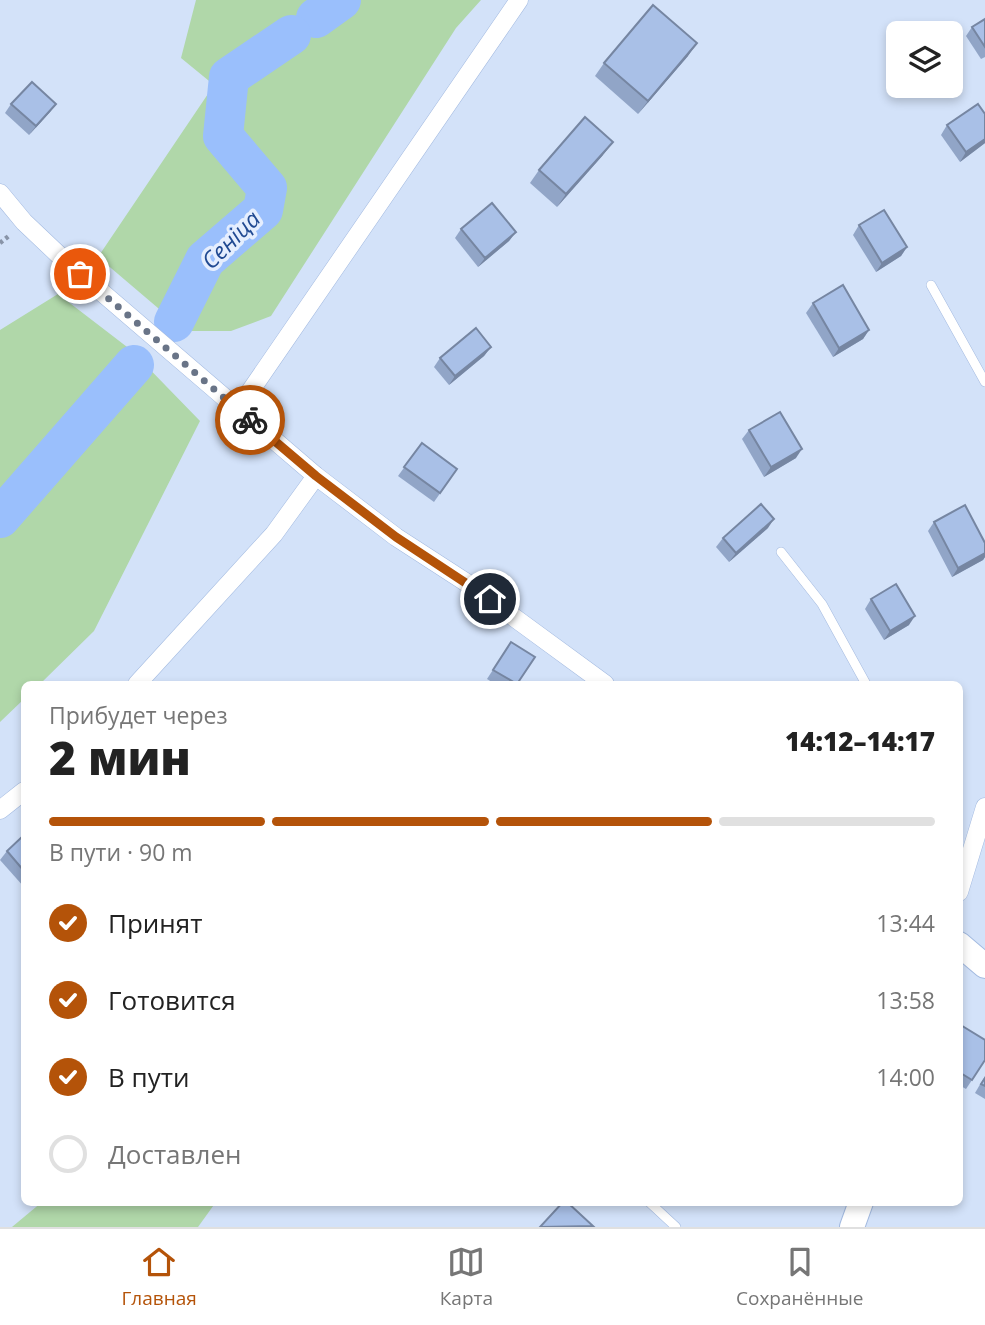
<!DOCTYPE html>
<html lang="ru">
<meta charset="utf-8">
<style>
body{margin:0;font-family:"Open Sans",sans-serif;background:#f6f6f6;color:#222;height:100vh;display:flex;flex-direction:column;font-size:26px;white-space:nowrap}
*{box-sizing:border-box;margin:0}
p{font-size:23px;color:#767676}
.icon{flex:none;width:38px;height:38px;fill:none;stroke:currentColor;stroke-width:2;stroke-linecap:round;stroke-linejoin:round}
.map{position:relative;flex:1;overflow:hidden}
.details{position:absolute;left:21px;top:681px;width:942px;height:525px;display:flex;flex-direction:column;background:#fff;border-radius:10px;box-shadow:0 4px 10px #0003}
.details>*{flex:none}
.controls{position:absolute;left:886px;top:21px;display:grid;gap:14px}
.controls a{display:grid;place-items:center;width:77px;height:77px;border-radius:10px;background:#fff;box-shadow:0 4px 10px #0003;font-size:35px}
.pin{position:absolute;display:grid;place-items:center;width:60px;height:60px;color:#fff;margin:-30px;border:4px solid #fff;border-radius:50%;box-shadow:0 2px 7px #0007}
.courier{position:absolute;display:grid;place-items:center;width:70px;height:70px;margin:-35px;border:5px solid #b45309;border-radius:50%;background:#fff;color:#222;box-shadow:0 2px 9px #0007}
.overview em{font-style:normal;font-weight:800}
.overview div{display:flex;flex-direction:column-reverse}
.overview{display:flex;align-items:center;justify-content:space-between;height:119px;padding:0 28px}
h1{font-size:46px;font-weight:800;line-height:52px}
.bar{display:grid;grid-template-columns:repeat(4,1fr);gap:10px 7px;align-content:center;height:84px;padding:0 28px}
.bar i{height:9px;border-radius:5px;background:#e0e0e0}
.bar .current{background:#b45309}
.bar p{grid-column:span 4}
ol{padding:0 28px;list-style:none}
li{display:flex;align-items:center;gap:21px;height:77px}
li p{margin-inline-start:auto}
li .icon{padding:7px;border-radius:50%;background:#b45309;color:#fff;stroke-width:4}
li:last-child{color:#767676}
li i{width:38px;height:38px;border:4px solid #e0e0e0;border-radius:50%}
.tabs{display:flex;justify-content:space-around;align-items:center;height:98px;border-top:2px solid #e0e0e0;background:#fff;font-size:19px;color:#767676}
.tabs a{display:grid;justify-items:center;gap:4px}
.tabs .current{color:#b45309}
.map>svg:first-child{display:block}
.green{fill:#b0d7a9}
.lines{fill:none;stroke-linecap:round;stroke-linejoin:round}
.river{stroke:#9abffc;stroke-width:40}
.lane-casing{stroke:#a3bae0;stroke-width:10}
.street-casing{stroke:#a3bae0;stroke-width:19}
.secondary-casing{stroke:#a3bae0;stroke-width:26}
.path{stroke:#8894a8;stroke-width:4.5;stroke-dasharray:3.5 3.5;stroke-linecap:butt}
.lane{stroke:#fff;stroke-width:9}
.street{stroke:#fff;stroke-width:18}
.secondary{stroke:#fff;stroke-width:24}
.wall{fill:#91a5c7}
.shaded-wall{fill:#7686a2}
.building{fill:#a9c0e7;stroke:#7686a2;stroke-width:2}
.done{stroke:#697487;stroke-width:7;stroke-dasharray:0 12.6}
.route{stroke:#b45309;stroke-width:9}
.labels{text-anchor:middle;stroke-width:7;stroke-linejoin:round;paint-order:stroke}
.water-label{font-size:23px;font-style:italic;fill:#214a92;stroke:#e5eefe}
</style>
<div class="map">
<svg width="985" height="1227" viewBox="0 0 985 1227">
<rect width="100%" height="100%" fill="#d3e2f9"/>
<g class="green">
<polygon points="196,0 481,0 456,28 271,316 231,331 185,331 98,257 214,85 181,58"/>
<polygon points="58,294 131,350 200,421 94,631 40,684 24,684 24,699 0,722 0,330"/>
<polygon points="42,1202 216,1202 198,1227 12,1227"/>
</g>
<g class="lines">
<g class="river">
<polyline points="316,18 341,0"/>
<polyline points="174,322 205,260 263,210 267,188 223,136 229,77 291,35"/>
<polyline points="0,518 134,365"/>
</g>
<defs>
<g id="lane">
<polyline points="931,285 985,382"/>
<polyline points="781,552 822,604 866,684"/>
<polyline points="649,1202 676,1227"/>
</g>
<g id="street">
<polyline points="0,193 24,222 63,259 316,476 396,537 467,583 605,684"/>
<polyline points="238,409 519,0"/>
<polyline points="137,684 274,534 316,476"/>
<polyline points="0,810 24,791"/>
<polyline points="959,892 985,807"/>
</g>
<g id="secondary">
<polyline points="959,944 985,966"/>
<polyline points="852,1227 861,1202"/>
</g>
</defs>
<use href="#lane" class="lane-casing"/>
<use href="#street" class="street-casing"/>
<use href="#secondary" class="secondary-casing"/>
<polyline class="path" points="0,243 10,235"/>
<use href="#lane" class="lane"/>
<use href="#street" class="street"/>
<use href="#secondary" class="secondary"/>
</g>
<g class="wall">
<polygon points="985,19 985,57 981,59 966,36 972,27"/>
<polygon points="688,56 638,114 595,76 604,63"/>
<polygon points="11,104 56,104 49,113 29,135 5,113"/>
<polygon points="985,114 985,143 960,162 941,135 947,125"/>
<polygon points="603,155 557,207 530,183 539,170"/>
<polygon points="859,225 907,247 901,256 876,272 853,235"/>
<polygon points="461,229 516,232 509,241 478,267 455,238"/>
<polygon points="813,303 869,330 863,339 833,357 806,313"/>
<polygon points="491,347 484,356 449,385 434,367 440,358"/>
<polygon points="749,430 796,458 764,477 742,439"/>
<polygon points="422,443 457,469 434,502 398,476"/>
<polygon points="934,522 985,543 985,557 983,560 952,577 928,531"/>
<polygon points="768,528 729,562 716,547 723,538"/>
<polygon points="871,599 909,625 884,640 865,609"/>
<polygon points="511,642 517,684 495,684 487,679"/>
<polygon points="24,835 24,887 0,860 7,851"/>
<polygon points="959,1024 972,1080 966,1089 959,1085"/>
<polygon points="985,1076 985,1099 975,1093"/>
</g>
<g class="shaded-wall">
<polygon points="697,43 688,56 638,114 648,101"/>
<polygon points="56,104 49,113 29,135 36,126"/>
<polygon points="985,139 985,143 960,162 966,152"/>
<polygon points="613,142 603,155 557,207 566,194"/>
<polygon points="516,232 509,241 478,267 485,258"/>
<polygon points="907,247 901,256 876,272 882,263"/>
<polygon points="869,330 863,339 833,357 839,348"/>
<polygon points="491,347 484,356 449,385 455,376"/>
<polygon points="802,449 796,458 764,477 771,467"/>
<polygon points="774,519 768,528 729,562 736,553"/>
<polygon points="985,553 985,557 983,560 952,577 958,568"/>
<polygon points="915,616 909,625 884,640 890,631"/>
</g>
<g class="building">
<polygon points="653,5 697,43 648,101 604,63"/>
<polygon points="985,19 985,47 972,27"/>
<polygon points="32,82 56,104 36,126 11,104"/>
<polygon points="978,104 985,114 985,139 966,152 947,125"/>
<polygon points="585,117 613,142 566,194 539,170"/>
<polygon points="492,203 516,232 485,258 461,229"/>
<polygon points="884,210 907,247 882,263 859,225"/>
<polygon points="843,285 869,330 839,348 813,303"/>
<polygon points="476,328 491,347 455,376 440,358"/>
<polygon points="780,412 802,449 771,467 749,430"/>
<polygon points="422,443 457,469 440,493 404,467"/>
<polygon points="761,504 774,519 736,553 723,538"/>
<polygon points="965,505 985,543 985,553 958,568 934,522"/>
<polygon points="896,584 915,616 890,631 871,599"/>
<polygon points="511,642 535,657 517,684 493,670"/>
<polygon points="24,835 24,871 7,851"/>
<polygon points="959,1024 985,1040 985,1060 972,1080 959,1072"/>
<polygon points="985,1078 985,1086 981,1084"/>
<polygon points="563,1202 567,1202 593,1226 540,1227"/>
</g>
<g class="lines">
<polyline class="done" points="80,274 250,420"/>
<polyline class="route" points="250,420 316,476 396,537 490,599"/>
</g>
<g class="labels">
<g class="water-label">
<text transform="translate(231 240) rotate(-45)" y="8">Сеніца</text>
</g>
</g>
</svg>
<div class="controls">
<a><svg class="icon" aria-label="layers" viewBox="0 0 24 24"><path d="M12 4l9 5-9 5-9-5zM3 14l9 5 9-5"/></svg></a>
</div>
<div class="pin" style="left:80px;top:274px;background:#ea580c"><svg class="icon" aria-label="bag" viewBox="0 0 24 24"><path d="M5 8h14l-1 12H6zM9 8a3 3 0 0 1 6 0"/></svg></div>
<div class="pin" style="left:490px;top:599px;background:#1f2937"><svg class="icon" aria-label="home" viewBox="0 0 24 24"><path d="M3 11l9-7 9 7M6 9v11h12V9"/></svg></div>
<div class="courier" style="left:250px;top:420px"><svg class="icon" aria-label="bike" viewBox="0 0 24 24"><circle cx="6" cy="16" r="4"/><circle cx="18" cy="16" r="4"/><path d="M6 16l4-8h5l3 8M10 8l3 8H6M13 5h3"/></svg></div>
<section class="details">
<div class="overview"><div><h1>2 мин</h1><p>Прибудет через</p></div><em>14:12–14:17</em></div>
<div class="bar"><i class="current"></i><i class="current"></i><i class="current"></i><i></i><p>В пути · 90 m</p></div>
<ol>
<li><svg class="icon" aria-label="check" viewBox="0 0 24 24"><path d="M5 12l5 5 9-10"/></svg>Принят<p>13:44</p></li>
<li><svg class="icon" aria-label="check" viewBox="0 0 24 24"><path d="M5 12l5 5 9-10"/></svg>Готовится<p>13:58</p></li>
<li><svg class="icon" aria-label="check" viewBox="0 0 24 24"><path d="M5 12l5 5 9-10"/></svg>В пути<p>14:00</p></li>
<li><i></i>Доставлен</li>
</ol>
</section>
</div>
<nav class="tabs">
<a class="current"><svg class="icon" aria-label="home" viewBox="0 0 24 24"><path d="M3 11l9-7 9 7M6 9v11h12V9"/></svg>Главная</a>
<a><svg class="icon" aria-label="map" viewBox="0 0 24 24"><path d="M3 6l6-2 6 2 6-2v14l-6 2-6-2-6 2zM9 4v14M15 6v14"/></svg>Карта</a>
<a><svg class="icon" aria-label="saved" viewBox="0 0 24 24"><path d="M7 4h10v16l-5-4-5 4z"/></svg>Сохранённые</a>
</nav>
